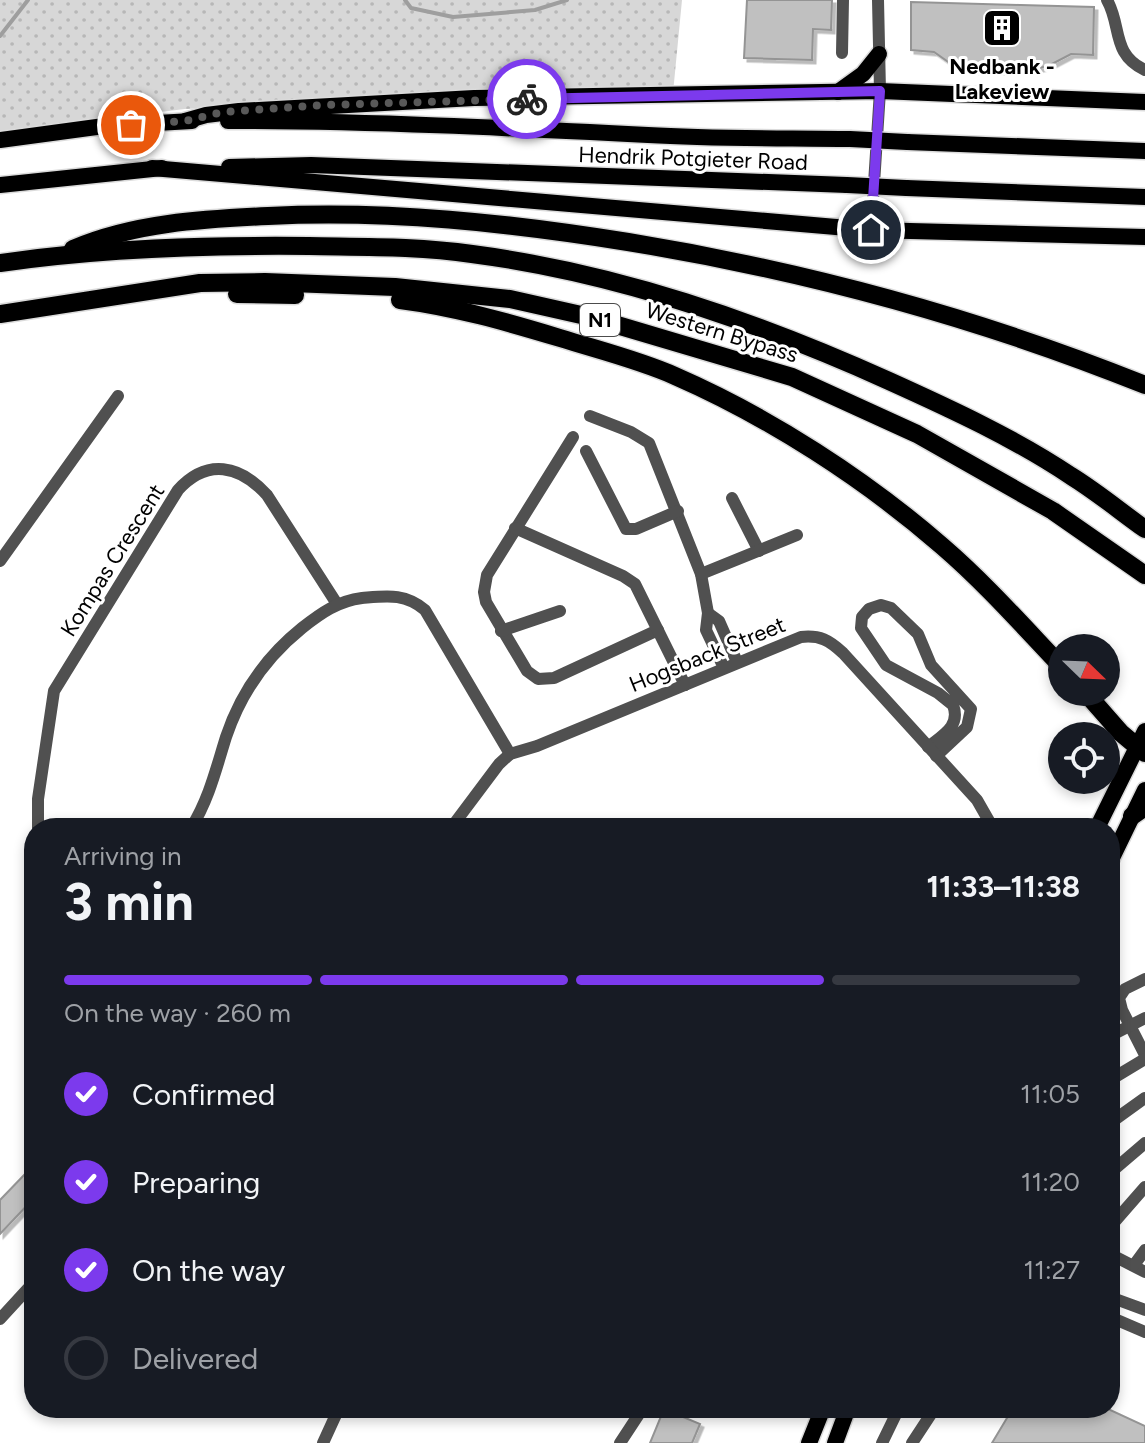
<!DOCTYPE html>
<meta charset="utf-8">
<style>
body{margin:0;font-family:Figtree,sans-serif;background:#20242c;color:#f1f3f6;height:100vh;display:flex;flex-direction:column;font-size:30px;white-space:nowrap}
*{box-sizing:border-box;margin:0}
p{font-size:26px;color:#9ea1a6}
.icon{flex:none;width:44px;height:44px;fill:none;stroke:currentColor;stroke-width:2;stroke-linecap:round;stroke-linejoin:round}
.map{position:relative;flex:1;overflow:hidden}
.panel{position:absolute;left:24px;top:818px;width:1096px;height:600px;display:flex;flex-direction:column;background:#171b24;border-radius:32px;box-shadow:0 4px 12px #0003}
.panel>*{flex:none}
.needle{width:52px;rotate:113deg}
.tools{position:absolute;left:1048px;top:634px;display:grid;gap:16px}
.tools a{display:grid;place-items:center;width:72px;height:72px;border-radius:50%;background:#171b24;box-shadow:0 4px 12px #0003;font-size:40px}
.pin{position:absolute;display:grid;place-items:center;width:68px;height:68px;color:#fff;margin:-34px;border:4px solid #fff;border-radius:50%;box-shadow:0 2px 8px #0007}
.courier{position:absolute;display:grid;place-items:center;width:80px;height:80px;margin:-40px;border:6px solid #7c3aed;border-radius:50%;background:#fff;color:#222;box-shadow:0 2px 10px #0007}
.head em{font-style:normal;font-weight:700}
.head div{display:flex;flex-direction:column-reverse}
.head{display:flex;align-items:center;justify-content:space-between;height:136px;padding:0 40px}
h1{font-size:52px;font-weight:700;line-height:60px}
.bar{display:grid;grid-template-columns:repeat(4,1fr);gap:12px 8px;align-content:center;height:96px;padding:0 40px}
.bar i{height:10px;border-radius:6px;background:#363941}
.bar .selected{background:#7c3aed}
.bar p{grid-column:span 4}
ol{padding:0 40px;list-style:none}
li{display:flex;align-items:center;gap:24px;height:88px}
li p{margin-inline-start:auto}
li .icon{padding:8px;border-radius:50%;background:#7c3aed;color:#fff;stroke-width:4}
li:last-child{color:#9ea1a6}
li i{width:44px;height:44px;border:4px solid #363941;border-radius:50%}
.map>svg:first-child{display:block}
.park{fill:url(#park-dots)}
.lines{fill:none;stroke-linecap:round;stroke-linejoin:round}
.stream{stroke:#9e9e9e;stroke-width:4}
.building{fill:#c0c0c0;stroke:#949494;stroke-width:2;filter:url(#shadow)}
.major-casing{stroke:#dbdbdb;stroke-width:19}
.highway-casing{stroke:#dbdbdb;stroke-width:21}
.minor{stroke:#505050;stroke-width:12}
.major{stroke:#000;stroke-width:16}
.highway{stroke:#000;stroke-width:18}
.major-bridge-casing{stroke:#dbdbdb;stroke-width:19;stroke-linecap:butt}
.major-bridge{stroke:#000;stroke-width:16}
.done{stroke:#595959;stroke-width:8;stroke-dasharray:0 14.4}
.route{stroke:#7c3aed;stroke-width:10}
.labels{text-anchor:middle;stroke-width:6;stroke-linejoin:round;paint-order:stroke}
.shield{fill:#fff;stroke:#4c4c4c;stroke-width:2}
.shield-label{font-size:20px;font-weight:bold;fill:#000}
.poi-label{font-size:22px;font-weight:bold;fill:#000;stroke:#fff}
.street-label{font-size:22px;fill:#000;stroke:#fff}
</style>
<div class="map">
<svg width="1145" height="1443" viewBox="0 0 1145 1443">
<defs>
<pattern id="park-dots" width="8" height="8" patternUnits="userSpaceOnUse" patternTransform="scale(2)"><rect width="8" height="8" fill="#d7d7d7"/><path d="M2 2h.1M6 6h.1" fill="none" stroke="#b7b7b7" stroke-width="1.8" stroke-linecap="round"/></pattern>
<filter id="shadow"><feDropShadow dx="3.5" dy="3.5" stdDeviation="0" flood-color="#0004"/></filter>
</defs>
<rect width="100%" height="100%" fill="#fff"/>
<polygon class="park" points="0,0 682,0 673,93 569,93 185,109 0,131"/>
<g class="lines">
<g class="stream">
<polyline points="405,0 411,8 453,17 535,10 567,0"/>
<polyline points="0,36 28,0"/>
</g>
</g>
<g class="building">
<polygon points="747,0 832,0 831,30 813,29 812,60 744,58"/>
<polygon points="911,2 1094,7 1093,55 1071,54 1050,65 1030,71 979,71 954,66 934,52 911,50"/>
<polygon points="27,1172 34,1179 34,1198 0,1234 0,1200"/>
<polygon points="1013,1408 1106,1408 1145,1426 1145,1443 992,1443"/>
<polygon points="664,1409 700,1424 692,1443 650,1443"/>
</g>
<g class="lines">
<defs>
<g id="major">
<polyline points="838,92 863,74 879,54"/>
<polyline points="185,121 206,115 239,111 474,98 880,91 1145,102"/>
<path d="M228 121C368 121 508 128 648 135 715 139 783 138 850 139"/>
<polyline points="0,140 104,126 192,121"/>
<polyline points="907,142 1145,151"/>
<polyline points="229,167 311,165 847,185"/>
<polyline points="152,168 871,230 1145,237"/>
<polyline points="0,185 162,168"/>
<polyline points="906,188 1145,197"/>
<polyline points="1097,828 1145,731"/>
<polyline points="1110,862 1145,790"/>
<polyline points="809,1443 823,1408"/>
<polyline points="835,1443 848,1408"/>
</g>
<g id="highway">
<path d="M73 249C133 223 203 219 268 216 390 210 509 223 628 242 805 271 979 318 1145 385"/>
<path d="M0 263C103 248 205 245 309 246 363 247 418 246 472 254 617 273 756 321 889 381 951 409 1014 438 1071 476 1097 492 1121 512 1145 529"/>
<polyline points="237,294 295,295"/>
<path d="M400 300C455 307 507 322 560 338 598 350 639 360 675 376 769 417 865 479 942 546 985 583 1023 626 1062 667"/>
<polyline points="0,314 200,283 265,282 395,287 510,299 590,317 792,377 917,434 1053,511 1145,575"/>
<polyline points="1085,692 1121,733 1145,753"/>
<polyline points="1132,816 1145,807"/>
</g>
</defs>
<use href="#major" class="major-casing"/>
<use href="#highway" class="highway-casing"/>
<g class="minor">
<path d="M1107 0C1122 26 1111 54 1145 70"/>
<polyline points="842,53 843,0"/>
<polyline points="871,230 880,91 878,0"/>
<polyline points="590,416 631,432 649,443 701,574 708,613 706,630 724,668"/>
<polyline points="573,437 487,575 484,592 486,602 527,671 538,679 554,678 658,630"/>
<polyline points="586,451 626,529 636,529 678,511"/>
<polyline points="732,498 759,551"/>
<polyline points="515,528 623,576 635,584 685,685"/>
<polyline points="0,561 118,396"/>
<polyline points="701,574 797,535"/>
<polyline points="708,613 719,621 737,662"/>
<polyline points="501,631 560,611"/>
<path d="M928 747C943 735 961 726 953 705L938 693 886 665 861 628 862 617 869 609 881 605 891 608 918 634 931 665 971 709 967 727 936 756"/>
<path d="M38 828V799L54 691 178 490C207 458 240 465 267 495L337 604"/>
<path d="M191 828C209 799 216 769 226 737 241 692 266 657 302 628 321 613 338 601 362 598 387 596 405 593 425 610L510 754"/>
<path d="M451 828 499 764 510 754 537 746 801 637C820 635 829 640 843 653L977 800 993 828"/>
<polyline points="1145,979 1125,989 1119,998 1122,1010 1145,1055"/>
<polyline points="1110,1036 1145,1018"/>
<polyline points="1110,1080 1145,1059"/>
<polyline points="1110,1123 1145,1098"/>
<polyline points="1110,1173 1145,1143"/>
<polyline points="1110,1227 1145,1187"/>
<polyline points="1110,1254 1145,1272"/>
<polyline points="1134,1265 1145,1250"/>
<polyline points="1110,1297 1145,1310"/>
<polyline points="1110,1317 1145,1332"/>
<polyline points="0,1319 34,1282"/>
<polyline points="323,1443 339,1408"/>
<polyline points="620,1443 643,1408"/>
<polyline points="882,1443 899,1408"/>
<polyline points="912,1443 935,1408"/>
</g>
<use href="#major" class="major"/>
<use href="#highway" class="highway"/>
<defs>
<g id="major-bridge">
<polyline points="850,139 907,142"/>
<polyline points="847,185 906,188"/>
</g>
</defs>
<use href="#major-bridge" class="major-bridge-casing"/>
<use href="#major-bridge" class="major-bridge"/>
</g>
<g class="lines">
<polyline class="done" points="131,125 185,121 223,112 325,105 527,99"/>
<polyline class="route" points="527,99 880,91 871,230"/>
</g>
<defs>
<symbol id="building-square" viewBox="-11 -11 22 22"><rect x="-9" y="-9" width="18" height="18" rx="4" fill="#000" stroke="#fff"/><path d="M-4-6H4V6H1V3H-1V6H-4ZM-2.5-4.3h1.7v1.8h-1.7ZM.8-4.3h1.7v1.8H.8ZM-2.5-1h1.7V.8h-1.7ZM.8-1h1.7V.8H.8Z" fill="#fff"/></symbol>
</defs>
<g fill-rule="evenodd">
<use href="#building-square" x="980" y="6" width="44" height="44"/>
</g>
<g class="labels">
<rect class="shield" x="580" y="304" width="40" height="32" rx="6"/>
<g class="shield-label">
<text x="600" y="327">N1</text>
</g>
<g class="poi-label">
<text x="1002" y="74">Nedbank -<tspan x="1002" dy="25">Lakeview</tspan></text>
</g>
<g class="street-label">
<text transform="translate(693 158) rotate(2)" y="8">Hendrik Potgieter Road</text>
<text transform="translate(722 332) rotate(17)" y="8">Western Bypass</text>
<text transform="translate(112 560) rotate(-58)" y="8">Kompas Crescent</text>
<text transform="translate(707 654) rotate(-22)" y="8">Hogsback Street</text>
</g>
</g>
</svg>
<div class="tools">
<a><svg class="needle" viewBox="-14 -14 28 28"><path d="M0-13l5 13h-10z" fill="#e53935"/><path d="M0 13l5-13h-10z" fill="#9ea1a6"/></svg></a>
<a><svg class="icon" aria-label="locate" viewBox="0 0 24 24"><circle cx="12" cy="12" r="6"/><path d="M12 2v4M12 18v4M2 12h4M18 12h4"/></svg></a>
</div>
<div class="pin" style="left:131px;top:125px;background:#ea580c"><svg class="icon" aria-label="bag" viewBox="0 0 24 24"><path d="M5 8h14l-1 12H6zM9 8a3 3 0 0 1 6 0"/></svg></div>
<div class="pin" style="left:871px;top:230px;background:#1f2937"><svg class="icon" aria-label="home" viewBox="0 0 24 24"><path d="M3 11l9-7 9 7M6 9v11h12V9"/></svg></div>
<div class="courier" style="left:527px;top:99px"><svg class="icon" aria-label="bike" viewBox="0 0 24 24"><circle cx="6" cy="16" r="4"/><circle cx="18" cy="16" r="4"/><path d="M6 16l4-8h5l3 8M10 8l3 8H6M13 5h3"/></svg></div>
<section class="panel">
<div class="head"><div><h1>3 min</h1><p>Arriving in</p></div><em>11:33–11:38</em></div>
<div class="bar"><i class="selected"></i><i class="selected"></i><i class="selected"></i><i></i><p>On the way · 260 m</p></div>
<ol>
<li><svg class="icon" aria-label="check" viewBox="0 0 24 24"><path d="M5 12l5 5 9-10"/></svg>Confirmed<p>11:05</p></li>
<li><svg class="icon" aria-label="check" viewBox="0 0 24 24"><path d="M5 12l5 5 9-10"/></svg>Preparing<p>11:20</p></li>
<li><svg class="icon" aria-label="check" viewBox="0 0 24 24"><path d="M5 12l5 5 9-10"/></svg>On the way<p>11:27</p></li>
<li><i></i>Delivered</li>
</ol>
</section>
</div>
